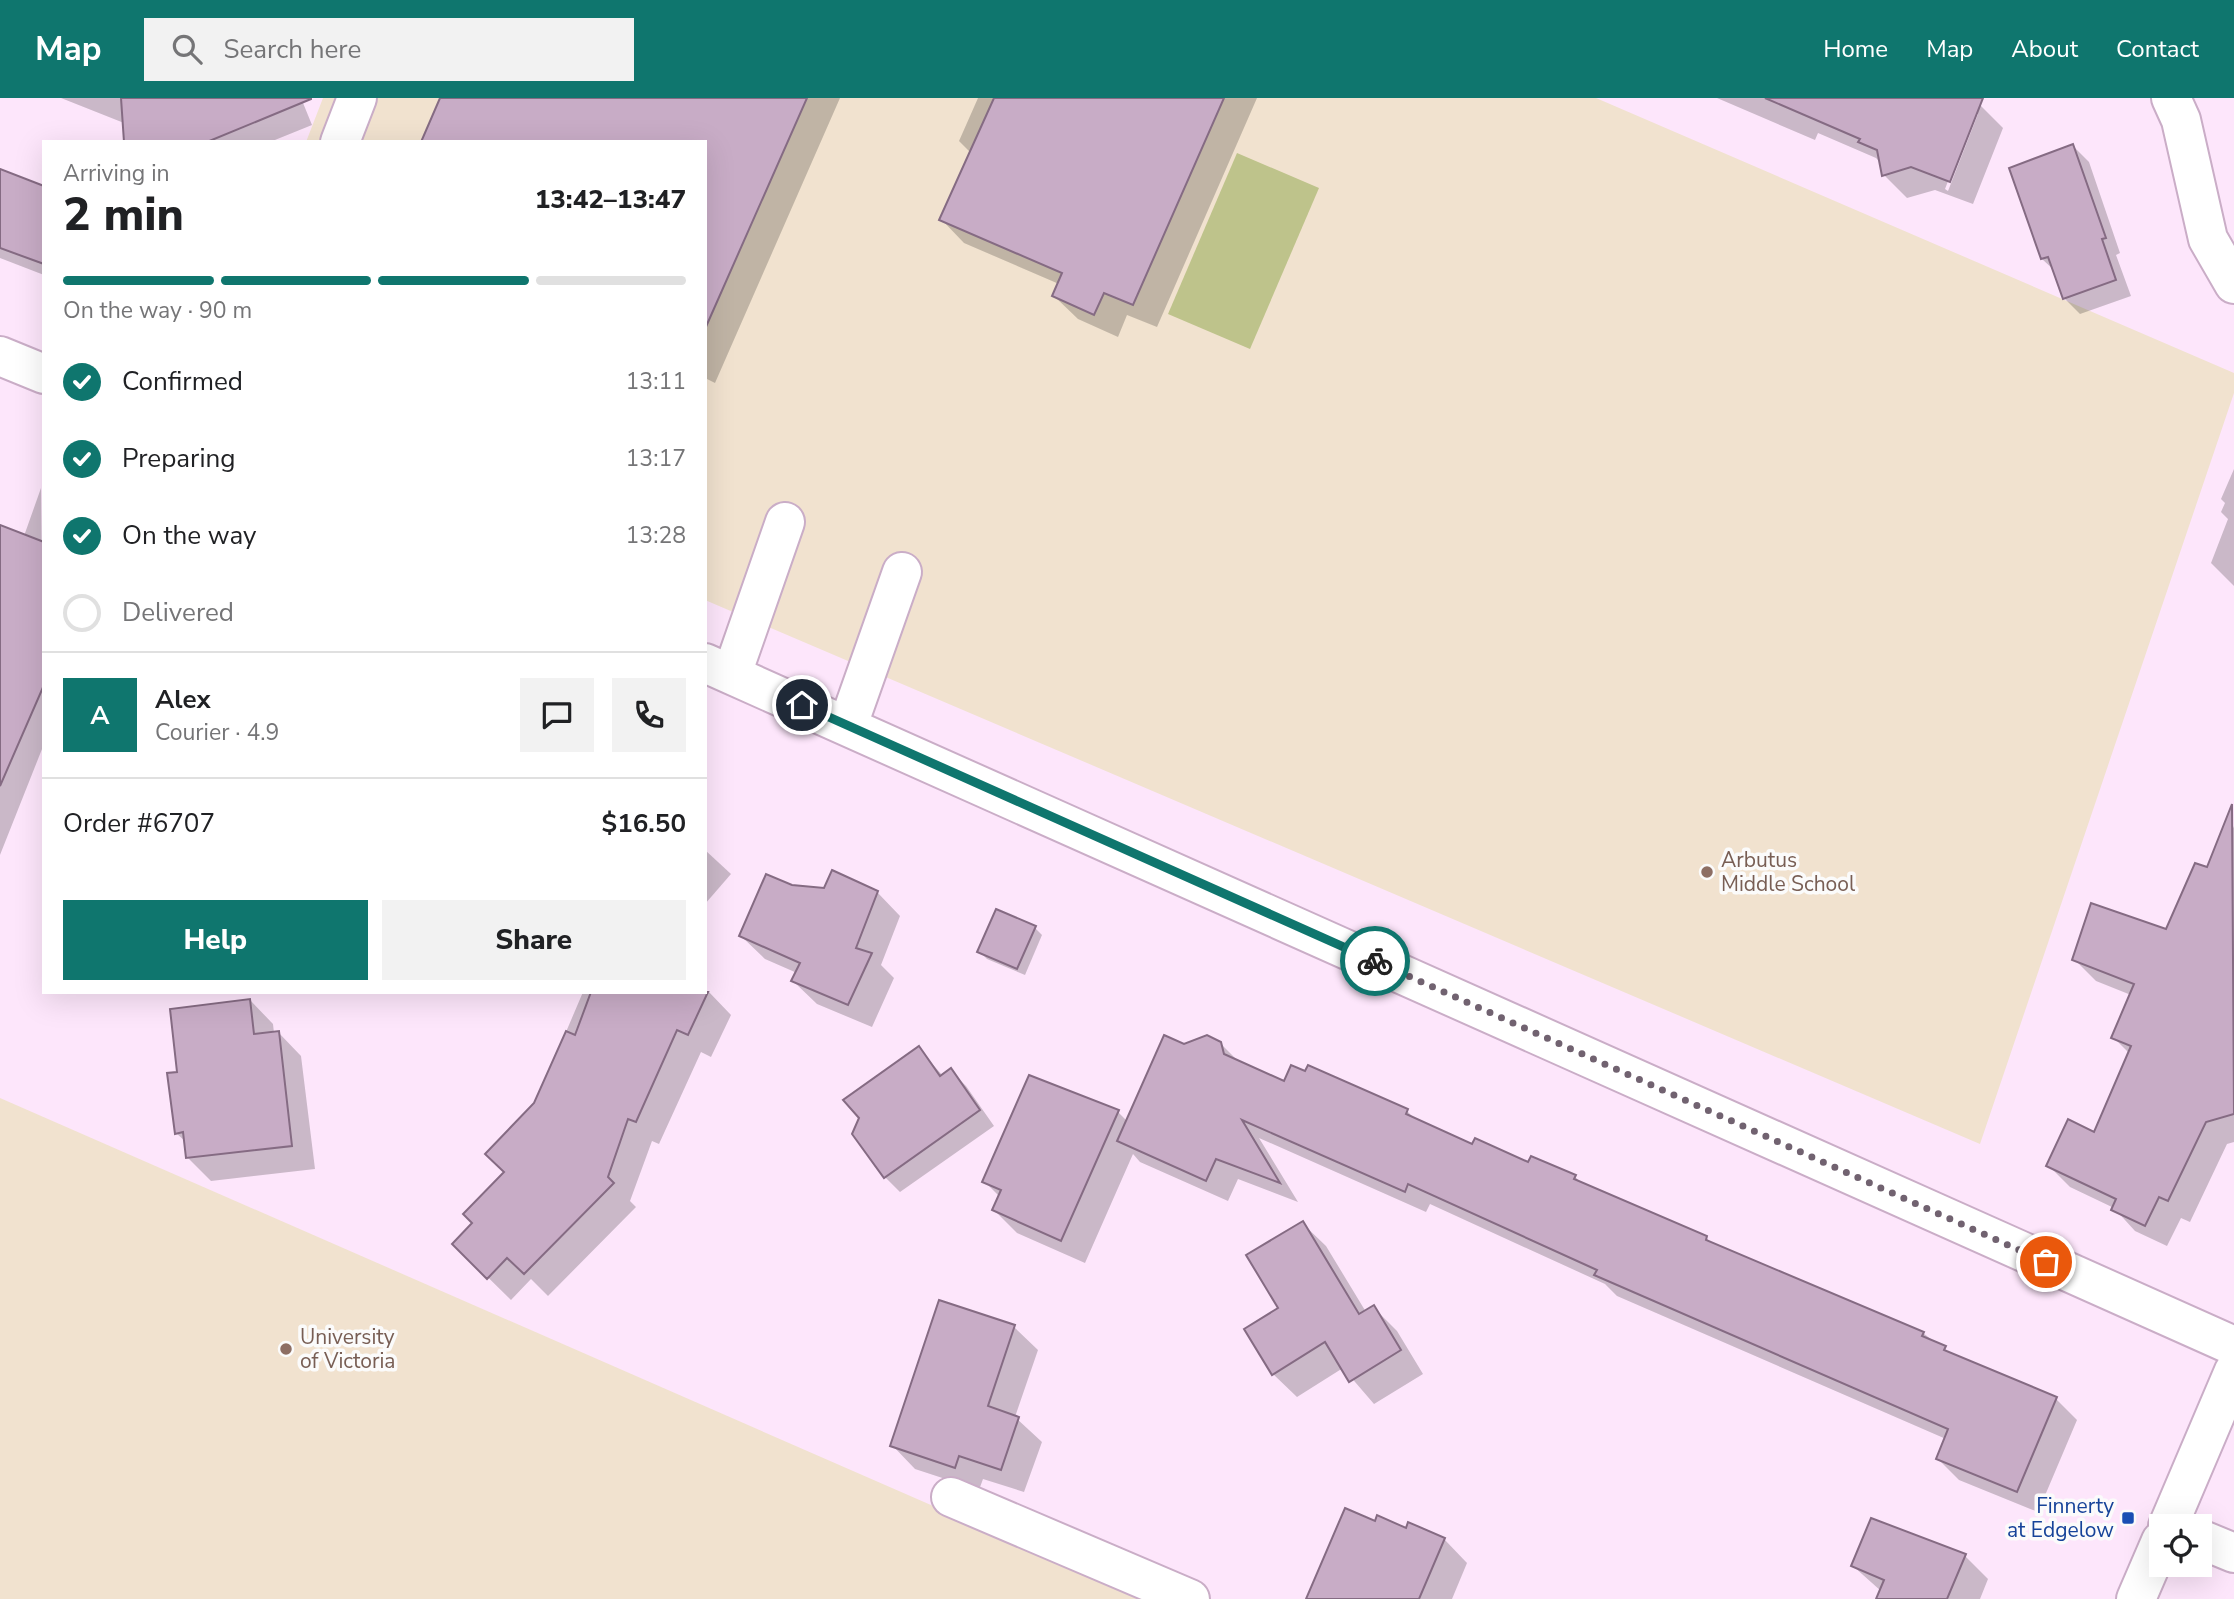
<!DOCTYPE html>
<meta charset="utf-8">
<style>
body{margin:0;font-family:"Nunito Sans",sans-serif;background:#f2f2f2;color:#202124;height:100vh;display:flex;flex-direction:column;font-size:26px;white-space:nowrap}
*{box-sizing:border-box;margin:0}
p{font-size:23px;color:#757577}
.icon{flex:none;width:38px;height:38px;fill:none;stroke:currentColor;stroke-width:2;stroke-linecap:round;stroke-linejoin:round}
.map{position:relative;flex:1;overflow:hidden}
.drawer{position:absolute;left:42px;top:42px;width:665px;height:854px;display:flex;flex-direction:column;background:#fff;border-radius:0px;box-shadow:0 7px 28px #0002}
.drawer>*{flex:none}
.buttons{position:absolute;left:2149px;top:1416px;display:grid;gap:14px}
.buttons a{display:grid;place-items:center;width:63px;height:63px;border-radius:0px;background:#fff;box-shadow:0 7px 28px #0002;font-size:35px}
.pin{position:absolute;display:grid;place-items:center;width:60px;height:60px;color:#fff;margin:-30px;border:4px solid #fff;border-radius:50%;box-shadow:0 2px 7px #0007}
.courier{position:absolute;display:grid;place-items:center;width:70px;height:70px;margin:-35px;border:5px solid #0f766e;border-radius:50%;background:#fff;color:#222;box-shadow:0 2px 9px #0007}
.overview em{font-style:normal;font-weight:800}
.overview div{display:flex;flex-direction:column-reverse}
.overview{display:flex;align-items:center;justify-content:space-between;height:119px;padding:0 21px}
h1{font-size:46px;font-weight:800;line-height:52px}
.bar{display:grid;grid-template-columns:repeat(4,1fr);gap:10px 7px;align-content:center;height:84px;padding:0 21px}
.bar i{height:9px;border-radius:5px;background:#e0e0e0}
.bar .active{background:#0f766e}
.bar p{grid-column:span 4}
.line{display:flex;align-items:center;gap:18px;padding:0 21px;border-top:2px solid #e0e0e0}
.line div{flex:1}
.round{display:grid;place-items:center;flex:none;width:74px;height:74px;border-radius:0px;background:#f2f2f2}
ol{padding:0 21px;list-style:none}
li{display:flex;align-items:center;gap:21px;height:77px}
li p{margin-inline-start:auto}
li .icon{padding:7px;border-radius:50%;background:#0f766e;color:#fff;stroke-width:4}
li:last-child{color:#757577}
li i{width:38px;height:38px;border:4px solid #e0e0e0;border-radius:50%}
.cta{display:flex;gap:14px;margin-top:auto;padding:14px 21px}
.cta a{flex:1;height:80px;border-radius:0px;background:#0f766e;color:#fff;font-size:28px;font-weight:800;line-height:80px;text-align:center}
.cta a+a{background:#f2f2f2;color:#202124}
header{display:flex;align-items:center;gap:42px;box-sizing:border-box;height:98px;padding:0 35px;background:#0f766e;color:#fff}
header strong{font-size:33px}
nav{display:flex;gap:38px;margin-inline-start:auto;font-size:24px}
.search{width:490px;height:63px;background:#f2f2f2;display:flex;align-items:center;gap:18px;box-sizing:border-box;padding:0 24px;border-radius:0px;color:#757577;font-size:26px}
.map>svg:first-child{display:block}
.education{fill:#f1e2cf}
.green{fill:#bec38b}
.shadow{fill:#0003;fill-rule:evenodd}
.building{fill:#c8acc6;stroke:#856b83;stroke-width:2}
.lines{fill:none;stroke-linecap:round;stroke-linejoin:round}
.minor-casing{stroke:#caadc7;stroke-width:42}
.minor{stroke:#fff;stroke-width:38}
.done{stroke:#716270;stroke-width:7;stroke-dasharray:0 12.6}
.route{stroke:#0f766e;stroke-width:9}
.education-dot{fill:#8d6e63;stroke:#fbfbfb;stroke-width:2.5}
.transit-dot{fill:#1a4fb4;stroke:#fbfbfb;stroke-width:2.5}
.labels{text-anchor:middle;stroke-width:7;stroke-linejoin:round;paint-order:stroke}
.education-label{font-size:21px;fill:#785e54;stroke:#fbfbfb;text-anchor:start}
.transit-label{font-size:21px;fill:#164399;stroke:#fbfbfb;text-anchor:end}
</style>
<header>
<strong>Map</strong>
<div class="search"><svg class="icon" aria-label="search" viewBox="0 0 24 24"><circle cx="10" cy="10" r="6"/><path d="M15 15l6 6"/></svg>Search here</div>
<nav><a>Home</a><a>Map</a><a>About</a><a>Contact</a></nav>
</header>
<div class="map">
<svg width="2234" height="1501" viewBox="0 0 2234 1501">
<rect width="100%" height="100%" fill="#fde6fb"/>
<g class="education">
<polygon points="323,0 1596,0 2234,275 2234,295 1980,1046 705,502 705,44 306,44"/>
<polygon points="0,1000 1146,1501 0,1501"/>
</g>
<polygon class="green" points="1237,55 1319,90 1250,251 1168,216"/>
<g class="shadow">
<polygon points="61,0 301,0 312,27 270,44 126,44 124,25"/>
<polygon points="442,0 840,0 715,285 705,280 705,44"/>
<polygon points="978,0 1257,0 1157,229 1127,217 1118,239 1078,221 1054,198 1059,186 964,145 941,121 970,54 959,43"/>
<path d="M1717 0H1962L1980 7 2003 30 1973 106 1935 92 1907 100 1884 77 1881 65 1876 60 1818 35 1815 42ZM1974 16H1978L1948 93 1945 91Z"/>
<polygon points="2073,48 2089,64 2120,155 2116,157 2131,198 2080,216 2064,200 2055,173 2042,161"/>
<polygon points="0,73 44,90 44,177 0,160"/>
<polygon points="2234,371 2234,488 2211,465 2228,421 2221,414 2225,405 2221,401"/>
<polygon points="41,390 44,646 0,757 0,429 24,438"/>
<polygon points="2234,728 2234,1044 2227,1046 2190,1124 2181,1120 2167,1148 2135,1133 2114,1110 2070,1089 2048,1067 2095,1036 2129,955 2113,939 2131,897 2096,883 2074,861 2167,833 2208,772 2219,763"/>
<polygon points="705,752 731,776 705,806"/>
<polygon points="792,789 877,794 900,818 881,867 894,880 872,929 817,906 793,883 797,875 765,861 741,838"/>
<polygon points="1035,830 1042,837 1025,877 987,861 979,853"/>
<polygon points="708,893 731,917 711,959 701,954 659,1046 652,1043 630,1103 636,1109 548,1198 531,1181 511,1202 454,1146 474,1125 506,1075 583,894"/>
<polygon points="250,902 273,926 274,935 278,934 301,958 315,1071 211,1083 188,1060 186,1044 176,1035 179,975"/>
<polygon points="1220,945 1240,965 1285,985 1407,1013 1417,1023 1473,1048 1575,1079 1583,1086 1706,1140 1714,1147 1923,1235 1953,1258 2056,1301 2077,1322 2038,1414 1959,1382 1938,1361 1946,1341 1617,1198 1605,1186 1430,1106 1426,1114 1259,1040 1298,1104 1238,1081 1228,1103 1140,1064 1133,1056 1085,1165 1017,1135 994,1112 1000,1099 984,1083 1118,1014 1128,1024 1184,948"/>
<polygon points="919,951 943,978 951,973 966,988 994,1028 900,1094 885,1079"/>
<polygon points="1302,1125 1326,1148 1366,1214 1374,1210 1397,1233 1423,1276 1374,1306 1343,1270 1297,1299 1273,1276"/>
<polygon points="1014,1229 1038,1252 1015,1319 1042,1344 1024,1394 983,1381 979,1392 915,1371 892,1347"/>
<polygon points="1376,1426 1444,1441 1467,1465 1452,1501 1309,1501"/>
<polygon points="1965,1458 1988,1481 1980,1501 1878,1501 1881,1493 1853,1468"/>
</g>
<g class="building">
<polygon points="121,0 311,0 311,1 207,44 124,44"/>
<polygon points="440,0 807,0 705,231 705,44 421,44"/>
<polygon points="994,0 1224,0 1133,207 1104,195 1094,217 1052,198 1062,175 939,122"/>
<polygon points="1765,0 1983,0 1950,84 1911,69 1882,78 1877,52 1858,44 1860,41"/>
<polygon points="2073,46 2106,140 2102,141 2116,182 2063,201 2048,159 2041,161 2009,70"/>
<polygon points="0,71 44,88 44,166 0,150"/>
<polygon points="0,427 44,444 44,587 0,688"/>
<polygon points="2232,706 2234,1016 2206,1024 2168,1103 2159,1099 2145,1128 2111,1112 2116,1101 2046,1068 2068,1021 2094,1034 2131,948 2111,940 2134,886 2072,862 2091,805 2166,831 2195,765 2207,769"/>
<polygon points="832,772 878,793 856,850 872,855 848,907 791,883 800,865 739,838 766,776 792,787 824,790"/>
<polygon points="996,811 1036,828 1017,871 977,854"/>
<polygon points="591,894 708,894 688,937 677,932 636,1024 628,1021 608,1079 614,1085 524,1176 507,1160 487,1181 452,1146 472,1125 463,1116 504,1074 485,1056 534,1005 566,933 575,937"/>
<polygon points="250,901 254,936 279,933 292,1048 186,1060 183,1034 175,1036 167,975 177,974 170,911"/>
<polygon points="1164,937 1184,946 1207,937 1221,944 1224,956 1284,983 1291,967 1305,973 1308,967 1408,1011 1406,1016 1472,1046 1475,1040 1528,1064 1531,1058 1576,1077 1574,1081 1707,1138 1706,1142 1924,1234 1922,1238 1946,1248 1944,1252 2057,1299 2017,1394 1936,1361 1948,1331 1594,1177 1597,1172 1408,1086 1405,1094 1242,1022 1280,1085 1216,1061 1206,1083 1117,1043"/>
<polygon points="919,948 940,978 951,970 980,1012 884,1080 852,1036 859,1020 843,1002"/>
<polygon points="1029,977 1119,1012 1061,1143 992,1112 1001,1092 982,1084"/>
<polygon points="1303,1123 1359,1216 1374,1207 1401,1252 1349,1284 1325,1244 1272,1277 1244,1231 1278,1210 1246,1157"/>
<polygon points="939,1202 1015,1227 988,1308 1019,1319 1001,1372 959,1358 955,1370 890,1348"/>
<polygon points="1345,1410 1375,1423 1377,1417 1406,1430 1408,1424 1445,1440 1419,1501 1306,1501"/>
<polygon points="1871,1420 1966,1456 1947,1501 1876,1501 1884,1482 1851,1468"/>
</g>
<g class="lines">
<defs>
<g id="minor">
<polyline points="2171,0 2181,22 2208,141 2234,186"/>
<polyline points="340,44 357,0"/>
<polyline points="0,258 44,276"/>
<polyline points="705,565 2234,1248"/>
<polyline points="732,576 785,424"/>
<polyline points="848,627 902,474"/>
<polyline points="951,1399 1190,1501"/>
<polyline points="2168,1428 2234,1273"/>
<polyline points="2200,1441 2234,1455"/>
<polyline points="2136,1501 2161,1443"/>
</g>
</defs>
<use href="#minor" class="minor-casing"/>
<use href="#minor" class="minor"/>
</g>
<g class="lines">
<polyline class="done" points="1375,863 2046,1164"/>
<polyline class="route" points="802,607 1375,863"/>
</g>
<g class="education-dot">
<circle cx="1707" cy="774" r="7"/>
<circle cx="286" cy="1251" r="7"/>
</g>
<rect class="transit-dot" x="2121" y="1413" width="14" height="14" rx="3.5"/>
<g class="labels">
<g class="education-label">
<text x="1721" y="769">Arbutus<tspan x="1721" dy="24">Middle School</tspan></text>
<text x="300" y="1246">University<tspan x="300" dy="24">of Victoria</tspan></text>
</g>
<g class="transit-label">
<text x="2114" y="1415">Finnerty<tspan x="2114" dy="24">at Edgelow</tspan></text>
</g>
</g>
</svg>
<div class="buttons">
<a><svg class="icon" aria-label="locate" viewBox="0 0 24 24"><circle cx="12" cy="12" r="6"/><path d="M12 2v4M12 18v4M2 12h4M18 12h4"/></svg></a>
</div>
<div class="pin" style="left:2046px;top:1164px;background:#ea580c"><svg class="icon" aria-label="bag" viewBox="0 0 24 24"><path d="M5 8h14l-1 12H6zM9 8a3 3 0 0 1 6 0"/></svg></div>
<div class="pin" style="left:802px;top:607px;background:#1f2937"><svg class="icon" aria-label="home" viewBox="0 0 24 24"><path d="M3 11l9-7 9 7M6 9v11h12V9"/></svg></div>
<div class="courier" style="left:1375px;top:863px"><svg class="icon" aria-label="bike" viewBox="0 0 24 24"><circle cx="6" cy="16" r="4"/><circle cx="18" cy="16" r="4"/><path d="M6 16l4-8h5l3 8M10 8l3 8H6M13 5h3"/></svg></div>
<section class="drawer">
<div class="overview"><div><h1>2 min</h1><p>Arriving in</p></div><em>13:42–13:47</em></div>
<div class="bar"><i class="active"></i><i class="active"></i><i class="active"></i><i></i><p>On the way · 90 m</p></div>
<ol>
<li><svg class="icon" aria-label="check" viewBox="0 0 24 24"><path d="M5 12l5 5 9-10"/></svg>Confirmed<p>13:11</p></li>
<li><svg class="icon" aria-label="check" viewBox="0 0 24 24"><path d="M5 12l5 5 9-10"/></svg>Preparing<p>13:17</p></li>
<li><svg class="icon" aria-label="check" viewBox="0 0 24 24"><path d="M5 12l5 5 9-10"/></svg>On the way<p>13:28</p></li>
<li><i></i>Delivered</li>
</ol>
<div class="line" style="height:126px"><b class="round" style="background:#0f766e;color:#fff">A</b><div><b>Alex</b><p>Courier · 4.9</p></div><a class="round"><svg class="icon" aria-label="chat" viewBox="0 0 24 24"><path d="M4 5h16v11H9l-5 4z"/></svg></a><a class="round"><svg class="icon" aria-label="phone" viewBox="0 0 24 24"><path d="M5 4h4l2 5-3 2q2 4 5 5l2-3 5 2v4C11 20 4 13 5 4z"/></svg></a></div>
<div class="line" style="height:91px"><div>Order #6707</div><b>$16.50</b></div>
<div class="cta"><a>Help</a><a>Share</a></div>
</section>
</div>
